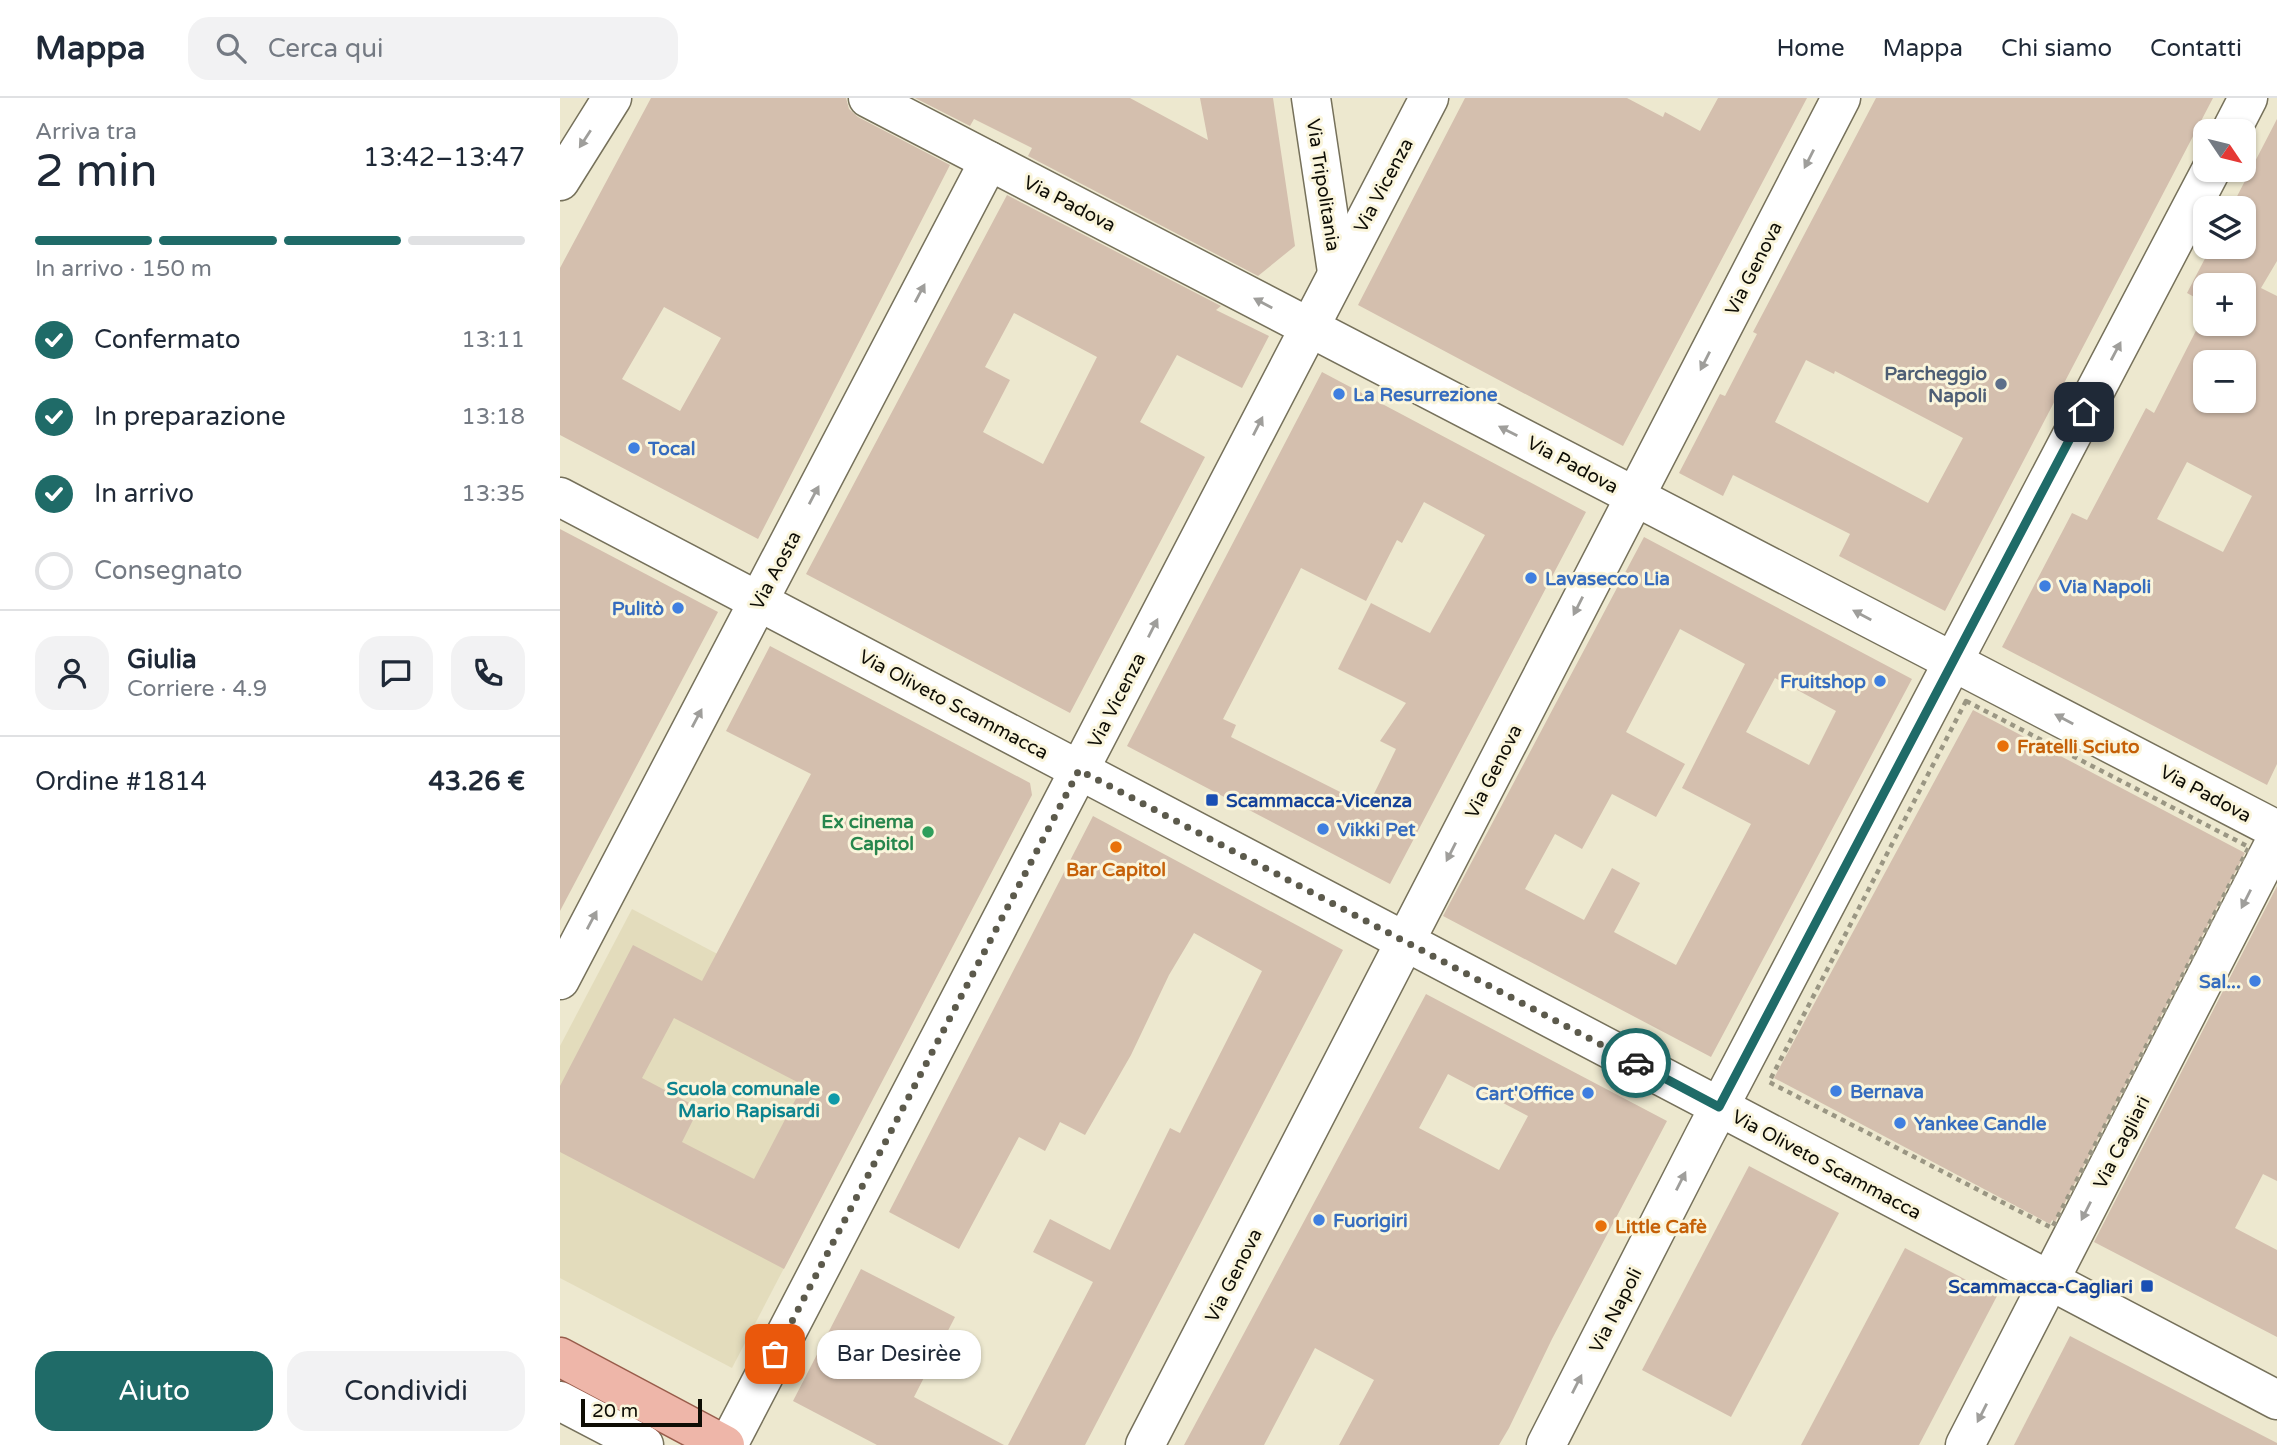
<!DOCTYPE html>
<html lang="it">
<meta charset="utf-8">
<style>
body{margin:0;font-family:"Varela Round",sans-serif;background:#f2f2f3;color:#1f2937;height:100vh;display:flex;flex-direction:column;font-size:26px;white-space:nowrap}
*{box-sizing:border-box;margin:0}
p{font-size:23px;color:#747a83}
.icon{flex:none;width:38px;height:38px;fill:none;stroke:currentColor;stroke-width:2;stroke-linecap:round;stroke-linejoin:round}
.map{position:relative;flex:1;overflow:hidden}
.panel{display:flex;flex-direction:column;background:#fff;width:560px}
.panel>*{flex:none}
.needle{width:46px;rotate:125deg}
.tools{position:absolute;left:1633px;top:21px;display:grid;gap:14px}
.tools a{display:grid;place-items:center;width:63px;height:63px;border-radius:14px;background:#fff;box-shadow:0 2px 5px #0004;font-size:35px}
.scale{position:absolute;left:21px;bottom:18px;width:121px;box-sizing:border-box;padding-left:7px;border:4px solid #0e0d05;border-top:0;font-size:19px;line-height:24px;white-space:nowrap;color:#0e0d05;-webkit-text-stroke:5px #faf5dc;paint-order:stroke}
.pin{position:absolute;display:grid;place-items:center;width:60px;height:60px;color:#fff;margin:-30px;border-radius:14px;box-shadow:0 4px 10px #0006}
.courier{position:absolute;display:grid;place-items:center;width:70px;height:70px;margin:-35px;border:5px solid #1f6b68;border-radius:50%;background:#fff;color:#222;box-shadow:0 2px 9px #0007}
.bubble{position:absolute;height:49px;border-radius:21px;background:#fff;box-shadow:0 2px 5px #0004;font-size:23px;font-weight:600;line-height:49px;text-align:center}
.summary em{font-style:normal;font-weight:600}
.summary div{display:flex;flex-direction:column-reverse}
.summary{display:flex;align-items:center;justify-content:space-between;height:119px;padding:0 35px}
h1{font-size:46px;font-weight:600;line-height:52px}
.bar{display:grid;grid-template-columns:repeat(4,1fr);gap:10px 7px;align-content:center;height:84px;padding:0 35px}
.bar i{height:9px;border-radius:5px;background:#e0e1e3}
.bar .selected{background:#1f6b68}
.bar p{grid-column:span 4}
.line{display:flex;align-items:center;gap:18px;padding:0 35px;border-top:2px solid #e0e1e3}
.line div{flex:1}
.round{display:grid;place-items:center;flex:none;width:74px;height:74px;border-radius:21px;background:#f2f2f3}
ol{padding:0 35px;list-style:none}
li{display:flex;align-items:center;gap:21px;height:77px}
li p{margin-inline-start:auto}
li .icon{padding:7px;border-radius:50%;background:#1f6b68;color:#fff;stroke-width:4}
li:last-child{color:#747a83}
li i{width:38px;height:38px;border:4px solid #e0e1e3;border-radius:50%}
.button{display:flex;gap:14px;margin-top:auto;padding:14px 35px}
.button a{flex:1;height:80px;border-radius:21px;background:#1f6b68;color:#fff;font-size:28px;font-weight:600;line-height:80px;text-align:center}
.button a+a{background:#f2f2f3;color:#1f2937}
header{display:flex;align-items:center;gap:42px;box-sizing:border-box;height:98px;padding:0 35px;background:#fff;border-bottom:2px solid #e0e1e3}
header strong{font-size:33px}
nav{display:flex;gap:38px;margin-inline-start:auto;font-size:24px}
.search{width:490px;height:63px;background:#f2f2f3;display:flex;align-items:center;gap:18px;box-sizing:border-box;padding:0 24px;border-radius:21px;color:#747a83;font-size:26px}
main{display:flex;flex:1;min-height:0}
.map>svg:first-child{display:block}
.built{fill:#e3dcbc}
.building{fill:#d4bfae;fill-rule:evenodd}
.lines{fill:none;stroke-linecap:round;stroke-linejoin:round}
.minor-casing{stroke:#76715b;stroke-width:41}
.major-casing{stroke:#985c4b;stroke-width:41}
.path{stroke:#9a9683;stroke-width:4.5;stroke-dasharray:5 5;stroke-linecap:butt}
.minor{stroke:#fff;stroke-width:38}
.major{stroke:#eeb6a9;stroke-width:38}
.oneway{fill:#9f9e9b}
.done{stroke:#5c5a4c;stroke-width:7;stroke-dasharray:0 12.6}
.route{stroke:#1f6b68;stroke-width:9}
.service-dot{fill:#5c6f8a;stroke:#faf5dc;stroke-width:2.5}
.shop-dot{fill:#3f7fe0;stroke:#faf5dc;stroke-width:2.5}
.food-dot{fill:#e8710a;stroke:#faf5dc;stroke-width:2.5}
.transit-dot{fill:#1a4fb4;stroke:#faf5dc;stroke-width:2.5}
.leisure-dot{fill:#2e9e5b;stroke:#faf5dc;stroke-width:2.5}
.culture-dot{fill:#0f9aa8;stroke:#faf5dc;stroke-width:2.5}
.labels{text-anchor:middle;stroke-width:6;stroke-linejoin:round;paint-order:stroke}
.street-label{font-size:19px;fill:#0e0d05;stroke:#faf5dc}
.service-label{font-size:19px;font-weight:bold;fill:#4e5e75;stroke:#faf5dc;text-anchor:end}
.shop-label{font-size:19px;font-weight:bold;fill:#366cbe;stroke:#faf5dc;text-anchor:start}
.food-label{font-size:19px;font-weight:bold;fill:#c56008;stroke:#faf5dc;text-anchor:start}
.transit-label{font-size:19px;font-weight:bold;fill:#164399;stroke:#faf5dc;text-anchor:start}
.leisure-label{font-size:19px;font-weight:bold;fill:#27864d;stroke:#faf5dc;text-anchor:end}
.culture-label{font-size:19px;font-weight:bold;fill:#0d838f;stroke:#faf5dc;text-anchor:end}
</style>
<header>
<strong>Mappa</strong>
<div class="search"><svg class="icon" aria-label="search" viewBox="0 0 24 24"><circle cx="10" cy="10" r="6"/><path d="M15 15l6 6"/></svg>Cerca qui</div>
<nav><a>Home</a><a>Mappa</a><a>Chi siamo</a><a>Contatti</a></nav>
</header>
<main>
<section class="panel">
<div class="summary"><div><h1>2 min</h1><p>Arriva tra</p></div><em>13:42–13:47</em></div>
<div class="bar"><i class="selected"></i><i class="selected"></i><i class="selected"></i><i></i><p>In arrivo · 150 m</p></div>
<ol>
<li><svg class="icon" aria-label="check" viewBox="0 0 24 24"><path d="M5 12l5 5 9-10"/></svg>Confermato<p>13:11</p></li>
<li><svg class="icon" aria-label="check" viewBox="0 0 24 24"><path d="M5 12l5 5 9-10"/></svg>In preparazione<p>13:18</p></li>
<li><svg class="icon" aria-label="check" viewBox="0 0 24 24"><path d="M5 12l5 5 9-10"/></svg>In arrivo<p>13:35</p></li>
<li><i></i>Consegnato</li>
</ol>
<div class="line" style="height:126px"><a class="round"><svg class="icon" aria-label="person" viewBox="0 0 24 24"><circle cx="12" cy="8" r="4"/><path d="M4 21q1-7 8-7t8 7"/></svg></a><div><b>Giulia</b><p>Corriere · 4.9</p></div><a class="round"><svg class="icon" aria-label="chat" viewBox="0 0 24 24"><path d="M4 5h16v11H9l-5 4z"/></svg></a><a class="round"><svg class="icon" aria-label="phone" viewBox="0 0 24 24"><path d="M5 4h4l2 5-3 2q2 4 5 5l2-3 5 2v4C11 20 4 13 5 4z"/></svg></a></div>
<div class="line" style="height:91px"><div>Ordine #1814</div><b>43.26 €</b></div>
<div class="button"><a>Aiuto</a><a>Condividi</a></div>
</section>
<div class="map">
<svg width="1717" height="1347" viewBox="0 0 1717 1347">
<rect width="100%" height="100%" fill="#ede8cf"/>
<polygon class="built" points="72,811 338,951 172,1270 0,1180 0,948"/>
<g class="building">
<path d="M91 0H286L289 11 298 19 390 67 198 441 0 337V170ZM104 209 161 240 120 313 62 281Z"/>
<polygon points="355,0 570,0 648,42 640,0 713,0 735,148 698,178 468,58 472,50 414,21 410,28"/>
<polygon points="905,0 1067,0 1103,19 1105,14 1140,33 1158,0 1247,0 1063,348 798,207"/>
<path d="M1316 0H1653L1385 513 1279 458 1290 436 1173 377 1163 398 1119 375 1160 296 1165 298 1197 236 1193 234ZM1246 262 1274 276 1275 273 1403 340 1368 405 1215 324Z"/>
<path d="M1717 21V163L1701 190 1717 198V666L1707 687 1442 549 1512 415 1527 422 1586 310 1594 315 1645 215V226H1684V187H1645V205L1627 195 1651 149H1684V110H1671ZM1645 264H1684V303H1645ZM1627 364 1692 398 1663 454 1597 421Z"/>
<path d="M447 97 661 208 656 212 709 238 682 290 617 257 580 324 645 359 510 615 246 476ZM454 215 537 259 483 366 423 334 450 282 425 269Z"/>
<path d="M762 274 1026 414 830 786 567 648ZM864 404 925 437 870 535 811 505 778 571 846 605 820 643 836 651 808 708 671 639 676 627 663 621 741 470 806 503 837 442 842 445Z"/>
<polygon points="0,431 158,514 0,813"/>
<path d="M1084 439 1352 581 1151 959 883 818ZM1120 531 1185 566 1122 690 1191 726 1116 867 1054 834 1080 785 1052 770 1024 822 965 791 995 736 1022 751 1052 696 1096 719 1125 666 1066 634ZM1215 580 1276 613 1249 667 1186 634Z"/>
<path d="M210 548 470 685 472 697 224 1171 0 1054V988L73 847 142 883 251 676 166 633ZM114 920 243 987 194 1081 122 1044 139 1010 82 980Z"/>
<polygon points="1413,612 1685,755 1495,1124 1492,1122 1490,1126 1214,980"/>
<polygon points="533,718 783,852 525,1347 448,1347 533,1184 473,1154 490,1121 550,1152 610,1030 620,1035 702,873 634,835 609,877 571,957 525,1037 500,1024 485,1053 459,1039 399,1151 329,1114"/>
<polygon points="1717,788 1717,1083 1703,1076 1675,1130 1717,1152 1717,1239 1534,1144"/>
<path d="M866 896 1107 1023 992 1241 949 1330 939 1347H779L814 1282 755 1250 704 1347H624ZM888 976 968 1018 939 1072 859 1030Z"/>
<polygon points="1189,1068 1279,1115 1171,1319 1082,1272"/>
<polygon points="1345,1150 1437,1198 1359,1347 1241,1347"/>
<polygon points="301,1171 395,1219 354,1299 444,1347 317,1347 233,1303"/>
<polygon points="1510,1238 1717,1345 1717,1347 1454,1347"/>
</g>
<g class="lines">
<defs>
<g id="minor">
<polyline points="308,0 1717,732"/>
<polyline points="751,0 777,174"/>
<polyline points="1671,33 1688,0"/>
<polyline points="0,83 52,0"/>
<polyline points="0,399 1717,1302"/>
<polyline points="0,882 429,63"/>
<polyline points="0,1303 84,1347"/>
<polyline points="168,1347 869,0"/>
<polyline points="585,1347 1281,0"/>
<polyline points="986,1347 1144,1038 1651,72"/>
<polyline points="1405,1347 1717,740"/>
</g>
<polyline id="major" points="0,1259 165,1347"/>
</defs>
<use href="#minor" class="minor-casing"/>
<use href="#major" class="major-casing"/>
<polygon class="path" points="1406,603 1689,749 1492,1130 1209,984"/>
<use href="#minor" class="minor"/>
<use href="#major" class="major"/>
</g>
<defs><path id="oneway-solid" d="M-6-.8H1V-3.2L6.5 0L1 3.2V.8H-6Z" transform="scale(1.75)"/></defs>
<g class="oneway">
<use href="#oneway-solid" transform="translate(25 41) rotate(123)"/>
<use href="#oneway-solid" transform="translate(1249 61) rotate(117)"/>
<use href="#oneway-solid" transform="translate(360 195) rotate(-62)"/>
<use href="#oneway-solid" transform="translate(703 205) rotate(-152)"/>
<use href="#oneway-solid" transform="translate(1556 253) rotate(-62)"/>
<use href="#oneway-solid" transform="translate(1145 263) rotate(117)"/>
<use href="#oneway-solid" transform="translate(698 328) rotate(-63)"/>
<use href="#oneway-solid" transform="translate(948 333) rotate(-153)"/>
<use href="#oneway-solid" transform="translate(254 397) rotate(-62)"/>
<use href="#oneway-solid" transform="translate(1018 508) rotate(117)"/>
<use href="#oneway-solid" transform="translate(1302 517) rotate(-152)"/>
<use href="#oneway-solid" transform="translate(593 530) rotate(-63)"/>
<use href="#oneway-solid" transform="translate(137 620) rotate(-62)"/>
<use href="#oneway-solid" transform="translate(1504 621) rotate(-152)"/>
<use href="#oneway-solid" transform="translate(891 754) rotate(117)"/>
<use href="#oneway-solid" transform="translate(1686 801) rotate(117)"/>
<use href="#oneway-solid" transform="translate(32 822) rotate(-62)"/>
<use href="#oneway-solid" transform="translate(1121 1083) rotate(-63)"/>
<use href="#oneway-solid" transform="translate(1526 1113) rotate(117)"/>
<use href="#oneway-solid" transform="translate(1017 1286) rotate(-63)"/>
<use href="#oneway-solid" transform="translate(1422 1315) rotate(117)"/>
</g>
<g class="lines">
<polyline class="done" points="215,1256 519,672 1076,965"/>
<polyline class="route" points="1076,965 1159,1009 1524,314"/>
</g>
<circle class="service-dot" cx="1441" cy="286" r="7"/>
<g class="shop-dot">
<circle cx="779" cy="296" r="7"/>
<circle cx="74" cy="350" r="7"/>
<circle cx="971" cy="480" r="7"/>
<circle cx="1485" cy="488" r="7"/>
<circle cx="118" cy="510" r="7"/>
<circle cx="1320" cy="583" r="7"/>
<circle cx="763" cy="731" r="7"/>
<circle cx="1695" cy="883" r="7"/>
<circle cx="1276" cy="993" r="7"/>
<circle cx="1028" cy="995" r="7"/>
<circle cx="1340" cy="1025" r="7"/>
<circle cx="759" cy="1122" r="7"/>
</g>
<g class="food-dot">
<circle cx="1443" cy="648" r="7"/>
<circle cx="556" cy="749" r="7"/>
<circle cx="1041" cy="1128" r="7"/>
</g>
<g class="transit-dot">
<rect x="645" y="695" width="14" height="14" rx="3.5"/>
<rect x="1580" y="1181" width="14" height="14" rx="3.5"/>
</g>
<circle class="leisure-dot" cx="368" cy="734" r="7"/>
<circle class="culture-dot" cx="274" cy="1001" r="7"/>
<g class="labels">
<g class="street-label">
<text transform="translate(764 87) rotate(81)" y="7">Via Tripolitania</text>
<text transform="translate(823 87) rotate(-62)" y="7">Via Vicenza</text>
<text transform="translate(510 105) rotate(27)" y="7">Via Padova</text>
<text transform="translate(1193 170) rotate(-63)" y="7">Via Genova</text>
<text transform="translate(1013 366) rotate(28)" y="7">Via Padova</text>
<text transform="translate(215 472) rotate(-62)" y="7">Via Aosta</text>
<text transform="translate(556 602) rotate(-63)" y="7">Via Vicenza</text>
<text transform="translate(394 606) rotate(28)" y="7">Via Oliveto Scammacca</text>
<text transform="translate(933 673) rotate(-63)" y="7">Via Genova</text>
<text transform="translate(1646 695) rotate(28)" y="7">Via Padova</text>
<text transform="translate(1561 1044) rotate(-63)" y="7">Via Cagliari</text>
<text transform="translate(1267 1066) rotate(28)" y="7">Via Oliveto Scammacca</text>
<text transform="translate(673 1177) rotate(-63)" y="7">Via Genova</text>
<text transform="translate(1055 1212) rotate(-63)" y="7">Via Napoli</text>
</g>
<g class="service-label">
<text x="1427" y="282">Parcheggio<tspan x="1427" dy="22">Napoli</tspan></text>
</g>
<g class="shop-label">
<text x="793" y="303">La Resurrezione</text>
<text x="88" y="357">Tocal</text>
<text x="985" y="487">Lavasecco Lia</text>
<text x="1499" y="495">Via Napoli</text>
<text x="104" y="517" text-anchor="end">Pulitò</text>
<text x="1306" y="590" text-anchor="end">Fruitshop</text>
<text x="777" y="738">Vikki Pet</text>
<text x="1681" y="890" text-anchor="end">Sal...</text>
<text x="1290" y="1000">Bernava</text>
<text x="1014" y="1002" text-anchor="end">Cart'Office</text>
<text x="1354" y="1032">Yankee Candle</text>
<text x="773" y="1129">Fuorigiri</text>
</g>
<g class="food-label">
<text x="1457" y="655">Fratelli Sciuto</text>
<text x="556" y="778" text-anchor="middle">Bar Capitol</text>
<text x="1055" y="1135">Little Cafè</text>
</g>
<g class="transit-label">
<text x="666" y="709">Scammacca-Vicenza</text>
<text x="1573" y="1195" text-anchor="end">Scammacca-Cagliari</text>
</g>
<g class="leisure-label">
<text x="354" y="730">Ex cinema<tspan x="354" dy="22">Capitol</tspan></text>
</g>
<g class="culture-label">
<text x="260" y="997">Scuola comunale<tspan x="260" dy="22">Mario Rapisardi</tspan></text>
</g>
</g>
</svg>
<div class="tools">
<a><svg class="needle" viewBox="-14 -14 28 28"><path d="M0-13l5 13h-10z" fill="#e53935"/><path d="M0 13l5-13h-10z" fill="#747a83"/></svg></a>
<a><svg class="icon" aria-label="layers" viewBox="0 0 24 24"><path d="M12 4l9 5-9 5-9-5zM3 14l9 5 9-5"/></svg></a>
<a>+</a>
<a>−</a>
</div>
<div class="scale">20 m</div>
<div class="pin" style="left:215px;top:1256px;background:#ea580c"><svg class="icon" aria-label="bag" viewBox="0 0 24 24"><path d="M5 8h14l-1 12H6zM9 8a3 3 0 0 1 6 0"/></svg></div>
<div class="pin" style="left:1524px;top:314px;background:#1f2937"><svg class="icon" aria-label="home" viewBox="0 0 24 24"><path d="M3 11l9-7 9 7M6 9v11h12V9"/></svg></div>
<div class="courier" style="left:1076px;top:965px"><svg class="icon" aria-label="car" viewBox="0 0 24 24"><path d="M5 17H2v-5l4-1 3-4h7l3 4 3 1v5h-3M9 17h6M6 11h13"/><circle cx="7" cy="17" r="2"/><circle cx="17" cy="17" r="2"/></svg></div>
<div class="bubble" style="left:257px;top:1232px;width:164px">Bar Desirèe</div>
</div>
</main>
